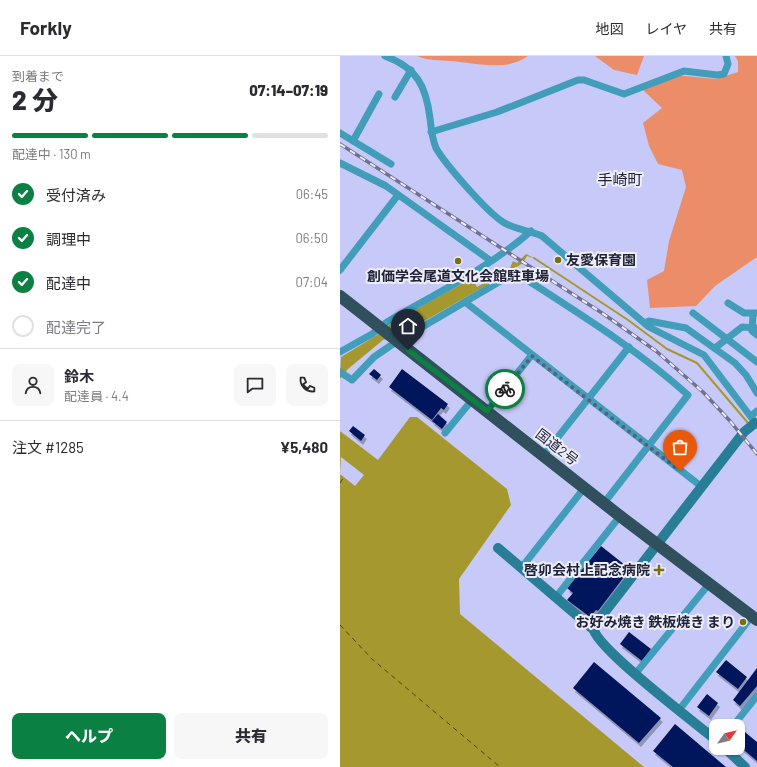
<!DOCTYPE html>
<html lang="ja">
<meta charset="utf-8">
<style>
body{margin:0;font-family:Barlow,"Noto Sans JP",sans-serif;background:#f7f7f7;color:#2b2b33;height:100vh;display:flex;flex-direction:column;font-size:15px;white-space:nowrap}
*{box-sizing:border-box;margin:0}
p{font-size:13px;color:#7c7c81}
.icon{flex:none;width:22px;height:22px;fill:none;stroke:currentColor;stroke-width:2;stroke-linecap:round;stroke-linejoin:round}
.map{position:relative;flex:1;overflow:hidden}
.side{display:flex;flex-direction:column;background:#fff;width:340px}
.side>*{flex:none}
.needle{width:26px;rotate:56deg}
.buttons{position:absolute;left:369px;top:663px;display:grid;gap:8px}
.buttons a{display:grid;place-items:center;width:36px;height:36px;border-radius:8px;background:#fff;box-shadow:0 1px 3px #0004;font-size:20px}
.pin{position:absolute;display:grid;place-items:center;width:34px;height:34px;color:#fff;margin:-41px -17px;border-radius:50% 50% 50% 0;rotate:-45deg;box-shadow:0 0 4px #0007}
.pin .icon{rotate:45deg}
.courier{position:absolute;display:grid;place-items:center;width:40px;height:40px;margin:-20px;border:3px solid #0b8043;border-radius:50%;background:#fff;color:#222;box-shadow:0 1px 5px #0007}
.head em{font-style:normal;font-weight:800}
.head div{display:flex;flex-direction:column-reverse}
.head{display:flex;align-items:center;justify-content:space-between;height:68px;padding:0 12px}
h1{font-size:26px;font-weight:800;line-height:30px}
.bar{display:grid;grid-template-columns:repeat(4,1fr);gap:6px 4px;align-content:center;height:48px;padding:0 12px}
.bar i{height:5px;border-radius:3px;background:#e1e1e2}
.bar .current{background:#0b8043}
.bar p{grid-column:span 4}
.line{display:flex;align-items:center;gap:10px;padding:0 12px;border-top:1px solid #e1e1e2}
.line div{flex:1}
.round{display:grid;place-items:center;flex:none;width:42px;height:42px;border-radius:8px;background:#f7f7f7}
ol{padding:0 12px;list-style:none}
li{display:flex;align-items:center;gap:12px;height:44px}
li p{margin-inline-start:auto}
li .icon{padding:4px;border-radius:50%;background:#0b8043;color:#fff;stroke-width:4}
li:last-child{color:#7c7c81}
li i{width:22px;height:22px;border:2px solid #e1e1e2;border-radius:50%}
.action{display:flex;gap:8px;margin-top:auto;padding:8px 12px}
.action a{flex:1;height:46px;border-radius:8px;background:#0b8043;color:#fff;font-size:16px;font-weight:800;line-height:46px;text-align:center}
.action a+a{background:#f7f7f7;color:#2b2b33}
header{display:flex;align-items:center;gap:24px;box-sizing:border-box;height:56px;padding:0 20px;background:#fff;border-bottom:1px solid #e1e1e2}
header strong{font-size:19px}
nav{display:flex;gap:22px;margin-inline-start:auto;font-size:14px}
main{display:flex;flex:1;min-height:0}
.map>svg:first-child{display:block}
.green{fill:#eb8d68}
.water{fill:#a5982f}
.pier{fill:#c7caf8}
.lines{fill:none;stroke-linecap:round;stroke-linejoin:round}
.stream{stroke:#a5982f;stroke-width:2}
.ferry{stroke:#4d460e;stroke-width:1;stroke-dasharray:5 4;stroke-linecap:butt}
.building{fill:#00195c;filter:url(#shadow)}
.street{stroke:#419dba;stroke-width:7}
.secondary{stroke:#297e97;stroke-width:10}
.highway{stroke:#2f505c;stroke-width:12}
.rail-casing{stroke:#707192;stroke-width:3.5}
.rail{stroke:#edeefa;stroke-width:2;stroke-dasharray:6;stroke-linecap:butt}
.done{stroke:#5b5d7b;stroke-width:4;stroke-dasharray:0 7.2}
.route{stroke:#0b8043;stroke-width:5}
.poi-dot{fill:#7a6f0d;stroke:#edeefa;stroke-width:1.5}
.labels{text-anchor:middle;stroke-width:4;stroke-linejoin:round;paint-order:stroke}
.poi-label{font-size:14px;font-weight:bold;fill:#212237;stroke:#edeefa;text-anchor:end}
.street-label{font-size:14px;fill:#212237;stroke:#edeefa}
.neighbourhood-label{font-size:15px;fill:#212237;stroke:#edeefa}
</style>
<header>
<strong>Forkly</strong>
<nav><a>地図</a><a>レイヤ</a><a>共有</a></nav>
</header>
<main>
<section class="side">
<div class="head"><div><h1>2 分</h1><p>到着まで</p></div><em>07:14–07:19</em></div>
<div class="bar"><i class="current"></i><i class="current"></i><i class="current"></i><i></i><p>配達中 · 130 m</p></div>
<ol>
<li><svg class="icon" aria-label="check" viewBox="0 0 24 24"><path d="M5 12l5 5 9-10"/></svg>受付済み<p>06:45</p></li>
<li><svg class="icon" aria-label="check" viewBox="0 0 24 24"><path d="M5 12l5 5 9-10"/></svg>調理中<p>06:50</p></li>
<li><svg class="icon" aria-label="check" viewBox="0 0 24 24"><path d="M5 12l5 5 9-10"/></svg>配達中<p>07:04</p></li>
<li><i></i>配達完了</li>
</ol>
<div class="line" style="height:72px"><a class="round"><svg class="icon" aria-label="person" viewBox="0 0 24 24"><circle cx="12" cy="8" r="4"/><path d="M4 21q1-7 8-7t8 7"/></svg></a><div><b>鈴木</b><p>配達員 · 4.4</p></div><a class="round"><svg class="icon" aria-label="chat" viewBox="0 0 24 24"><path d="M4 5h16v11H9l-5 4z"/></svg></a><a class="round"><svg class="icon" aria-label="phone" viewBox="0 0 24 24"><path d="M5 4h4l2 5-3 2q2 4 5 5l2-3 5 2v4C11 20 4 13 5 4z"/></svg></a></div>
<div class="line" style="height:52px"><div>注文 #1285</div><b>¥5,480</b></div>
<div class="action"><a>ヘルプ</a><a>共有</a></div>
</section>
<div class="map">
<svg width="417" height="711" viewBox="0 0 417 711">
<defs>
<filter id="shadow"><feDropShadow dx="2" dy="4" stdDeviation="0" flood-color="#0004"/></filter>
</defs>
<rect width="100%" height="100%" fill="#c7caf8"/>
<g class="green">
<path d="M77 0H188C167 16 135 7 111 5 100 4 88 5 77 0Z"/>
<polygon points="255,0 304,0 297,19 274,14"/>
<polygon points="395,0 417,0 417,201 375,230 356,250 310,252 307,224 324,215 329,185 346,131 342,114 318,108 309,90 303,67 322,52 302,33 336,19 376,23 398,16 398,5"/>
</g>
<g class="water">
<polygon points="186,198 196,203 187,200 183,207 159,222 62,278 43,284 8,313 0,323 1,301 37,279 52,267 132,222 137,231 170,212 173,205 177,207"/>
<polygon points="70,361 77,361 167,433 171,449 119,523 120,558 304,711 0,711 0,375 38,404"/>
</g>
<polygon class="pier" points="1,401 24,419 15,430 0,418"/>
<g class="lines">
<polyline class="stream" points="194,202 288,264 327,293 357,307 408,367"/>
<g class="ferry">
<polyline points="0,427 4,421"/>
<polyline points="0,569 32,603 160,711"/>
</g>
</g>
<g class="building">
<polygon points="34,313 41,319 37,324 29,318"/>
<polygon points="62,313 108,348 104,354 101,352 92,364 49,331"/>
<polygon points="98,358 107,366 102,373 92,365"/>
<polygon points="13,370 25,379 21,385 9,375"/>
<polygon points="261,490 290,513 258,555 256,554 250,561 227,544 233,537 227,532"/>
<polygon points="289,576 311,593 302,605 280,588"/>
<polygon points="386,604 407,621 398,633 376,616"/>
<polygon points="254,606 321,662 299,687 233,632"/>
<polygon points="417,612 417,630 400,650 393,644"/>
<polygon points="367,638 378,647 369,660 357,651"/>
<polygon points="335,668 386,711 333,711 313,695"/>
<polygon points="400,672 417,686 417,705 398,689 398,675"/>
</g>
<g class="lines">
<g class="street">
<path d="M45 0C77 12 86 30 90 62 91 71 92 83 96 92 105 108 147 156 163 166 175 174 189 174 202 180L309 271 364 299 417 369"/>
<polyline points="55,41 71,14"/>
<polyline points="91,76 157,56 238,24 244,24 284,38 344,15 377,19 384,18 388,8 386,0"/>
<polyline points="0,77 51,108"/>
<polyline points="13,85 39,38"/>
<polyline points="0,107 46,130 151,205"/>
<polyline points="0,214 58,139"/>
<polyline points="125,246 362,431"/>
<polyline points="388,247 404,257 417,257"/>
<polyline points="353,257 417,306"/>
<polyline points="413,259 412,275 417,279"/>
<polyline points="305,267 309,265 346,272 395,307 406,319 417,337"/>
<polyline points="375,292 402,271 417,272"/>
<path d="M0 296 32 278 47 266C95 238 149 212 191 175"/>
<path d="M0 316 12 324 34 301 50 290 174 217 181 220C238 257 297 293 348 339L264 447"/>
<polyline points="147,355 191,300"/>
<polyline points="411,360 417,355"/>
<polyline points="105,377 132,344"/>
<polyline points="203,400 289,291"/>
<polyline points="182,511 245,431"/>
<polyline points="216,541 280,460"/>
<polyline points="296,617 369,528"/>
<polyline points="339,654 412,560"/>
<polyline points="393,670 417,640"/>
</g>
<g class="secondary">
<polyline points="158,492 254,574"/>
<path d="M376 684C355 667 259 594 254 574L257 566 404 376 415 367"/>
<polyline points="385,692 405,711"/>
</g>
<polyline class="highway" points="0,240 280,460 417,564"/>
<defs>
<polyline id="rail" points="0,88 262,257 316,295 363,336 390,365 417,398"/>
</defs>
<use href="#rail" class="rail-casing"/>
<use href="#rail" class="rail"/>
</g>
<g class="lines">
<polyline class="done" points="165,333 192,300 340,415"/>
<polyline class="route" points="68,294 147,355 165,333"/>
</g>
<g class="poi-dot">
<circle cx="218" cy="204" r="4"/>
<circle cx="118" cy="205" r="4"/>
<path d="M317 508h4v4h4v4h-4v4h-4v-4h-4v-4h4z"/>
<circle cx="403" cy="566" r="4"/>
</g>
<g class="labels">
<g class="poi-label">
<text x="226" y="209" text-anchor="start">友愛保育園</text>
<text x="118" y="225" text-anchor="middle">創価学会尾道文化会館駐車場</text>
<text x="310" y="519">啓卯会村上記念病院</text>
<text x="395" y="571">お好み焼き 鉄板焼き まり</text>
</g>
<g class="street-label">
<text transform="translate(217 391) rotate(38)" y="5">国道2号</text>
</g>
<g class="neighbourhood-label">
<text x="280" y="129">手崎町</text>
</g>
</g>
</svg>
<div class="buttons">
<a><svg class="needle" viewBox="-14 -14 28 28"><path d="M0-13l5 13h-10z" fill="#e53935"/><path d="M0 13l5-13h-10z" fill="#7c7c81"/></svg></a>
</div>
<div class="pin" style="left:340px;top:415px;background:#ea580c"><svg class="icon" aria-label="bag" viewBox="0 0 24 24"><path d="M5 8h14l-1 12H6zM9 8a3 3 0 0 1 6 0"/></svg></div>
<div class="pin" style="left:68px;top:294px;background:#1f2937"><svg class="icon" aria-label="home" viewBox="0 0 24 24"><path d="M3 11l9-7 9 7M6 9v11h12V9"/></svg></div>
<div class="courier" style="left:165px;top:333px"><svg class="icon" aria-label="bike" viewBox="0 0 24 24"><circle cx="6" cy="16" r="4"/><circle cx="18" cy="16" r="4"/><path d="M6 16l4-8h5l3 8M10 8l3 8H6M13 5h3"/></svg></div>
</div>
</main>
